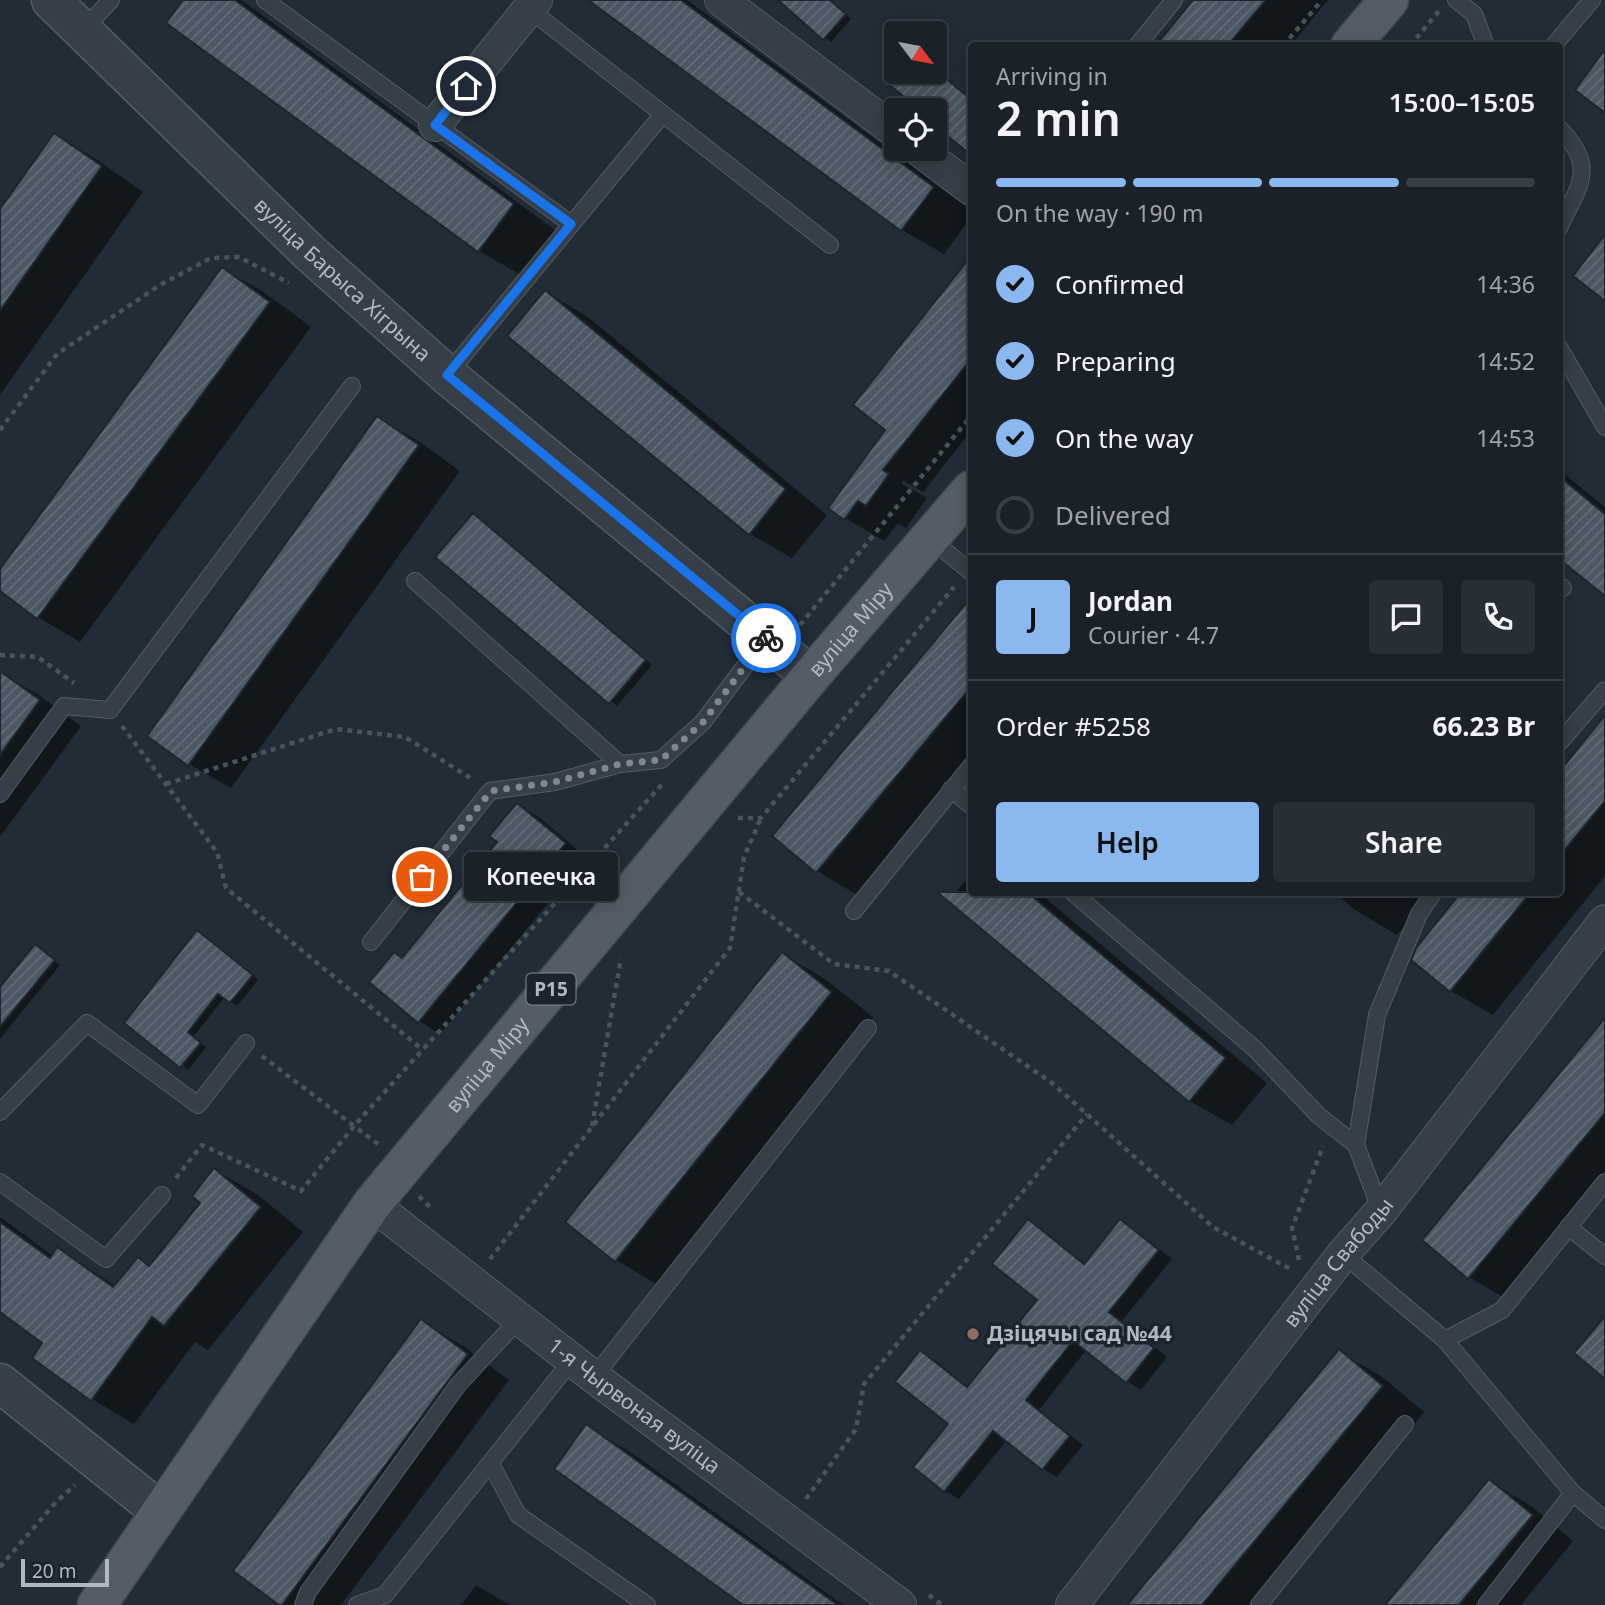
<!DOCTYPE html>
<meta charset="utf-8">
<style>
body{margin:0;font-family:"Noto Sans",sans-serif;background:#272e34;color:#f1f3f6;height:100vh;display:flex;flex-direction:column;font-size:26px;white-space:nowrap}
*{box-sizing:border-box;margin:0}
p{font-size:23px;color:#9fa3a8}
.icon{flex:none;width:38px;height:38px;fill:none;stroke:currentColor;stroke-width:2;stroke-linecap:round;stroke-linejoin:round}
.map{position:relative;flex:1;overflow:hidden}
.details{position:absolute;left:968px;top:42px;width:595px;height:854px;display:flex;flex-direction:column;background:#1a2128;border-radius:7px;box-shadow:0 4px 18px #0003,0 0 0 2px #383e45}
.details>*{flex:none}
.needle{width:46px;rotate:122deg}
.tools{position:absolute;left:884px;top:21px;display:grid;gap:14px}
.tools a{display:grid;place-items:center;width:63px;height:63px;border-radius:7px;background:#1a2128;box-shadow:0 4px 18px #0003,0 0 0 2px #383e45;font-size:35px}
.scale{position:absolute;left:21px;bottom:18px;width:88px;box-sizing:border-box;padding-left:7px;border:4px solid #b0b9c3;border-top:0;font-size:19px;line-height:24px;white-space:nowrap;color:#b0b9c3;-webkit-text-stroke:5px #1b232c;paint-order:stroke}
.pin{position:absolute;display:grid;place-items:center;width:60px;height:60px;color:#fff;margin:-30px;border:4px solid #fff;border-radius:50%;box-shadow:0 2px 7px #0007}
.courier{position:absolute;display:grid;place-items:center;width:70px;height:70px;margin:-35px;border:5px solid #1a73e8;border-radius:50%;background:#fff;color:#222;box-shadow:0 2px 9px #0007}
.bubble{position:absolute;height:49px;border-radius:7px;background:#1a2128;box-shadow:0 4px 18px #0003,0 0 0 2px #383e45;font-size:23px;font-weight:600;line-height:49px;text-align:center}
.head em{font-style:normal;font-weight:600}
.head div{display:flex;flex-direction:column-reverse}
.head{display:flex;align-items:center;justify-content:space-between;height:119px;padding:0 28px}
h1{font-size:46px;font-weight:600;line-height:52px}
.bar{display:grid;grid-template-columns:repeat(4,1fr);gap:10px 7px;align-content:center;height:84px;padding:0 28px}
.bar i{height:9px;border-radius:5px;background:#383e45}
.bar .selected{background:#8bb8ee}
.bar p{grid-column:span 4}
.line{display:flex;align-items:center;gap:18px;padding:0 28px;border-top:2px solid #383e45}
.line div{flex:1}
.round{display:grid;place-items:center;flex:none;width:74px;height:74px;border-radius:7px;background:#272e34}
ol{padding:0 28px;list-style:none}
li{display:flex;align-items:center;gap:21px;height:77px}
li p{margin-inline-start:auto}
li .icon{padding:7px;border-radius:50%;background:#8bb8ee;color:#111;stroke-width:4}
li:last-child{color:#9fa3a8}
li i{width:38px;height:38px;border:4px solid #383e45;border-radius:50%}
.primary-button{display:flex;gap:14px;margin-top:auto;padding:14px 28px}
.primary-button a{flex:1;height:80px;border-radius:7px;background:#8bb8ee;color:#111;font-size:28px;font-weight:600;line-height:80px;text-align:center}
.primary-button a+a{background:#272e34;color:#f1f3f6}
.map>svg:first-child{display:block}
.shadow{fill:#0007}
.building{fill:url(#building-hatch);stroke:#1d252e;stroke-width:2}
.lines{fill:none;stroke-linecap:round;stroke-linejoin:round}
.service-casing{stroke:#535c65;stroke-width:18}
.minor-casing{stroke:#535c65;stroke-width:34}
.tertiary-casing{stroke:#535c65;stroke-width:41}
.primary-casing{stroke:#3f4750;stroke-width:41}
.path{stroke:#445657;stroke-width:4.5;stroke-dasharray:5 5;stroke-linecap:butt}
.service{stroke:#363e47;stroke-width:16}
.minor{stroke:#363e47;stroke-width:32}
.tertiary{stroke:#363e47;stroke-width:38}
.primary{stroke:#545d67;stroke-width:38}
.done{stroke:#7e8892;stroke-width:7;stroke-dasharray:0 12.6}
.route{stroke:#1a73e8;stroke-width:9}
.education-dot{fill:#8d6e63;stroke:#1b232c;stroke-width:2.5}
.labels{text-anchor:middle;stroke-width:7;stroke-linejoin:round;paint-order:stroke}
.shield{fill:#1b232c;stroke:#838c96;stroke-width:2}
.shield-label{font-size:19px;font-weight:bold;fill:#b0b9c3}
.street-label{font-size:21px;fill:#b0b9c3;stroke:#1b232c}
.poi-label{font-size:21px;font-weight:bold;fill:#b0b9c3;stroke:#1b232c;text-anchor:start}
</style>
<div class="map">
<svg width="1605" height="1605" viewBox="0 0 1605 1605">
<defs>
<pattern id="building-hatch" width="6" height="6" patternUnits="userSpaceOnUse" patternTransform="scale(1.75)"><rect width="6" height="6" fill="#4b5762"/><path d="M-1 1l2-2M0 6l6-6M5 7l2-2" fill="none" stroke="#626d77"/></pattern>
</defs>
<rect width="100%" height="100%" fill="#222c36"/>
<g class="shadow">
<polygon points="186,0 240,0 244,2 555,230 521,275 479,251 169,23"/>
<polygon points="591,0 687,0 971,210 971,217 944,254 902,230"/>
<polygon points="778,0 830,0 851,19 831,42"/>
<polygon points="1195,0 1328,0 1290,46 1157,46"/>
<polygon points="934,70 969,97 971,94 971,153 943,130 945,128 934,110 923,110 889,83 898,72 934,72"/>
<polygon points="54,135 96,159 143,192 0,395 0,212"/>
<polygon points="971,259 971,431 923,492 902,480 902,484 927,498 906,528 898,523 884,541 845,518 887,429 856,405"/>
<polygon points="223,269 265,293 311,327 80,642 38,617 0,589 0,572"/>
<polygon points="546,292 588,317 827,515 792,558 750,534"/>
<polygon points="378,418 420,442 460,471 231,788 189,764"/>
<polygon points="1559,470 1605,507 1605,594 1559,557"/>
<polygon points="479,519 652,665 617,706 438,557"/>
<polygon points="965,607 971,611 971,761 859,896 817,871"/>
<polygon points="0,673 39,695 81,726 0,837"/>
<polygon points="1605,718 1605,876 1493,1015 1451,991 1413,960 1464,892 1559,892 1559,775"/>
<polygon points="517,805 539,817 586,857 440,1034 419,1021 403,959 499,842"/>
<polygon points="971,874 971,892 1038,892 1267,1083 1232,1125 1190,1101 949,900"/>
<polygon points="1334,892 1427,892 1430,895 1397,935 1355,910"/>
<polygon points="204,936 258,980 237,1006 225,997 193,1037 206,1047 188,1070 126,1023"/>
<polygon points="42,950 60,965 0,1039 0,990"/>
<polygon points="783,954 825,979 873,1017 658,1285 616,1260"/>
<polygon points="1605,1021 1605,1188 1511,1302 1469,1277"/>
<polygon points="215,1170 258,1195 303,1232 208,1350 195,1342 134,1424 92,1399 45,1343 0,1310 0,1217 53,1256 58,1249 116,1286 138,1259 151,1267 203,1203"/>
<polygon points="1028,1221 1042,1230 1086,1265 1121,1221 1135,1230 1172,1259 1122,1321 1167,1357 1141,1390 1127,1381 1087,1349 1039,1410 1083,1445 1057,1477 1043,1469 1007,1440 959,1499 945,1491 950,1424 921,1352 935,1360 969,1388 1040,1300"/>
<polygon points="421,1321 463,1346 509,1380 341,1605 282,1605"/>
<polygon points="1339,1352 1381,1376 1424,1412 1263,1605 1129,1605"/>
<polygon points="587,1427 629,1451 843,1605 746,1605"/>
<polygon points="1489,1481 1531,1506 1573,1541 1521,1605 1387,1605"/>
<polygon points="476,1585 510,1605 461,1605"/>
</g>
<g class="building">
<polygon points="183,0 235,0 514,204 478,252 166,23"/>
<polygon points="588,0 681,0 934,187 901,231"/>
<polygon points="778,0 830,0 846,14 823,40"/>
<polygon points="1193,0 1266,0 1227,46 1155,46"/>
<polygon points="1605,49 1605,113 1575,90"/>
<polygon points="934,69 971,99 971,155 940,130 942,128 934,122 934,110 920,110 887,83 896,72 934,72"/>
<polygon points="54,133 102,166 0,311 0,209"/>
<polygon points="1605,234 1605,301 1573,276"/>
<polygon points="971,256 971,359 883,470 889,474 866,506 858,501 844,520 828,508 885,430 853,405"/>
<polygon points="222,267 270,302 37,619 0,591 0,569"/>
<polygon points="545,290 786,489 749,535 507,336"/>
<polygon points="377,416 419,445 188,766 147,736"/>
<polygon points="1559,476 1605,514 1605,596 1559,559"/>
<polygon points="473,513 646,660 609,704 435,557"/>
<polygon points="971,597 971,687 816,873 772,836"/>
<polygon points="0,671 40,700 0,755"/>
<polygon points="1605,715 1605,801 1559,857 1559,772"/>
<polygon points="517,803 566,843 418,1023 369,982 394,952 402,958 497,842 489,836"/>
<polygon points="937,892 1027,892 1226,1058 1189,1102"/>
<polygon points="1461,892 1531,892 1450,992 1411,960 1416,948"/>
<polygon points="197,930 253,975 230,1003 218,994 188,1032 201,1043 180,1068 124,1023"/>
<polygon points="35,944 55,960 0,1027 0,987"/>
<polygon points="782,952 832,992 615,1262 565,1222"/>
<polygon points="1605,1018 1605,1113 1468,1279 1422,1240"/>
<polygon points="214,1168 261,1207 164,1326 152,1317 91,1401 32,1358 42,1343 0,1312 0,1222 50,1258 57,1247 113,1287 138,1257 149,1266 200,1203 192,1196"/>
<polygon points="1028,1219 1084,1264 1120,1219 1159,1250 1109,1312 1154,1348 1126,1383 1073,1341 1026,1400 1070,1436 1042,1470 993,1431 944,1492 913,1467 948,1424 895,1382 920,1350 967,1387 1037,1300 992,1264"/>
<polygon points="1605,1316 1605,1379 1574,1353"/>
<polygon points="421,1319 468,1354 282,1605 279,1605 233,1571"/>
<polygon points="1339,1349 1383,1386 1202,1605 1127,1605"/>
<polygon points="586,1424 838,1605 743,1605 554,1469"/>
<polygon points="1489,1479 1533,1515 1459,1605 1385,1605"/>
</g>
<g class="lines">
<defs>
<g id="service">
<polyline points="265,0 571,224"/>
<polyline points="1456,0 1474,14 1486,46"/>
<polyline points="529,9 830,245"/>
<polyline points="82,31 111,0"/>
<polyline points="1137,46 1174,0"/>
<polyline points="1553,46 1592,0"/>
<path d="M1559 128C1598 167 1579 186 1559 228"/>
<polyline points="1559,347 1605,427"/>
<polyline points="447,375 662,115"/>
<polyline points="930,539 971,572"/>
<polyline points="415,581 620,764 661,760 703,722 766,638"/>
<polyline points="1559,585 1563,588"/>
<polyline points="1559,743 1605,690"/>
<polyline points="951,789 971,806"/>
<polyline points="0,794 64,706 110,710 352,386"/>
<polyline points="1072,892 1255,1049 1319,1116 1356,1145"/>
<polyline points="854,911 971,766"/>
<polyline points="371,942 490,791 555,782 620,764"/>
<polyline points="0,1112 87,1023 198,1105 246,1043"/>
<polyline points="0,1182 106,1259 162,1195"/>
<polyline points="1381,1211 1356,1145 1377,1015 1419,914 1434,892"/>
<polyline points="1568,1227 1605,1256"/>
<polyline points="1343,1254 1445,1340 1573,1493 1605,1520"/>
<polyline points="1445,1340 1502,1310 1605,1182"/>
<polyline points="594,1377 868,1028"/>
<polyline points="491,1464 518,1515 647,1605"/>
<polyline points="303,1605 308,1592 458,1385 519,1319"/>
<polyline points="357,1605 385,1595 572,1360"/>
<polyline points="1259,1605 1405,1424"/>
<polyline points="1486,1605 1573,1493"/>
</g>
<g id="minor">
<polyline points="721,0 896,132"/>
<polyline points="435,125 536,0"/>
<polyline points="918,149 971,189"/>
<path id="s1" d="M372 1204 594 1377 900 1605"/>
<path id="s2" d="M1072 1605 1343 1254 1381 1211 1605 921"/>
</g>
<g id="tertiary">
<path id="s3" d="M51 0 310 253 447 375 811 676"/>
<polyline points="0,1383 160,1511"/>
</g>
<g id="primary">
<polyline points="1350,46 1389,0"/>
<path id="s4" d="M97 1605 372 1204 811 676 971 490"/>
</g>
</defs>
<use href="#service" class="service-casing"/>
<use href="#minor" class="minor-casing"/>
<use href="#tertiary" class="tertiary-casing"/>
<use href="#primary" class="primary-casing"/>
<g class="path">
<polyline points="1283,46 1322,0"/>
<polyline points="1410,46 1439,11"/>
<polyline points="0,430 57,354 160,285 211,258 239,257 289,283"/>
<polyline points="800,625 971,416"/>
<polyline points="0,655 38,657 74,683"/>
<polyline points="122,726 217,852 226,888 423,1050"/>
<polyline points="166,784 336,729 405,737 472,779"/>
<polyline points="738,818 761,818 954,587"/>
<polyline points="739,892 834,964 889,971 1052,1083 1213,1227 1292,1270"/>
<polyline points="262,1056 354,1126 664,782"/>
<polyline points="592,1126 621,958"/>
<polyline points="176,1178 202,1145 301,1191 354,1126 378,1144"/>
<polyline points="419,1196 433,1210"/>
<polyline points="490,1259 730,948 744,857 761,818"/>
<polyline points="1299,1260 1292,1228 1323,1146"/>
<polyline points="806,1499 856,1429 864,1384 1087,1114"/>
<polyline points="0,1567 56,1502 75,1485"/>
<polyline points="929,1595 942,1605"/>
</g>
<use href="#service" class="service"/>
<use href="#minor" class="minor"/>
<use href="#tertiary" class="tertiary"/>
<use href="#primary" class="primary"/>
</g>
<g class="lines">
<polyline class="done" points="422,877 491,791 555,782 620,764 661,760 703,722 766,638"/>
<polyline class="route" points="466,86 435,125 571,224 447,375 766,638"/>
</g>
<circle class="education-dot" cx="973" cy="1334" r="7"/>
<g class="labels">
<rect class="shield" x="526.5" y="973.5" width="49" height="31" rx="5"/>
<g class="shield-label">
<text x="551" y="996">Р15</text>
</g>
<g class="street-label">
<text dy="7" stroke="none"><textPath href="#s3" startOffset="404">вуліца Барыса Хігрына</textPath></text>
<text dy="7" stroke="none"><textPath href="#s4" startOffset="1234">вуліца Міру</textPath></text>
<text dy="7" stroke="none"><textPath href="#s4" startOffset="667">вуліца Міру</textPath></text>
<text dy="7" stroke="none"><textPath href="#s2" startOffset="434">вуліца Свабоды</textPath></text>
<text dy="7" stroke="none"><textPath href="#s1" startOffset="331">1-я Чырвоная вуліца</textPath></text>
</g>
<g class="poi-label">
<text x="987" y="1341">Дзіцячы сад №44</text>
</g>
</g>
</svg>
<div class="tools">
<a><svg class="needle" viewBox="-14 -14 28 28"><path d="M0-13l5 13h-10z" fill="#e53935"/><path d="M0 13l5-13h-10z" fill="#9fa3a8"/></svg></a>
<a><svg class="icon" aria-label="locate" viewBox="0 0 24 24"><circle cx="12" cy="12" r="6"/><path d="M12 2v4M12 18v4M2 12h4M18 12h4"/></svg></a>
</div>
<div class="scale">20 m</div>
<div class="pin" style="left:422px;top:877px;background:#ea580c"><svg class="icon" aria-label="bag" viewBox="0 0 24 24"><path d="M5 8h14l-1 12H6zM9 8a3 3 0 0 1 6 0"/></svg></div>
<div class="pin" style="left:466px;top:86px;background:#1f2937"><svg class="icon" aria-label="home" viewBox="0 0 24 24"><path d="M3 11l9-7 9 7M6 9v11h12V9"/></svg></div>
<div class="courier" style="left:766px;top:638px"><svg class="icon" aria-label="bike" viewBox="0 0 24 24"><circle cx="6" cy="16" r="4"/><circle cx="18" cy="16" r="4"/><path d="M6 16l4-8h5l3 8M10 8l3 8H6M13 5h3"/></svg></div>
<div class="bubble" style="left:464px;top:852px;width:154px">Копеечка</div>
<section class="details">
<div class="head"><div><h1>2 min</h1><p>Arriving in</p></div><em>15:00–15:05</em></div>
<div class="bar"><i class="selected"></i><i class="selected"></i><i class="selected"></i><i></i><p>On the way · 190 m</p></div>
<ol>
<li><svg class="icon" aria-label="check" viewBox="0 0 24 24"><path d="M5 12l5 5 9-10"/></svg>Confirmed<p>14:36</p></li>
<li><svg class="icon" aria-label="check" viewBox="0 0 24 24"><path d="M5 12l5 5 9-10"/></svg>Preparing<p>14:52</p></li>
<li><svg class="icon" aria-label="check" viewBox="0 0 24 24"><path d="M5 12l5 5 9-10"/></svg>On the way<p>14:53</p></li>
<li><i></i>Delivered</li>
</ol>
<div class="line" style="height:126px"><b class="round" style="background:#8bb8ee;color:#111">J</b><div><b>Jordan</b><p>Courier · 4.7</p></div><a class="round"><svg class="icon" aria-label="chat" viewBox="0 0 24 24"><path d="M4 5h16v11H9l-5 4z"/></svg></a><a class="round"><svg class="icon" aria-label="phone" viewBox="0 0 24 24"><path d="M5 4h4l2 5-3 2q2 4 5 5l2-3 5 2v4C11 20 4 13 5 4z"/></svg></a></div>
<div class="line" style="height:91px"><div>Order #5258</div><b>66.23 Br</b></div>
<div class="primary-button"><a>Help</a><a>Share</a></div>
</section>
</div>
